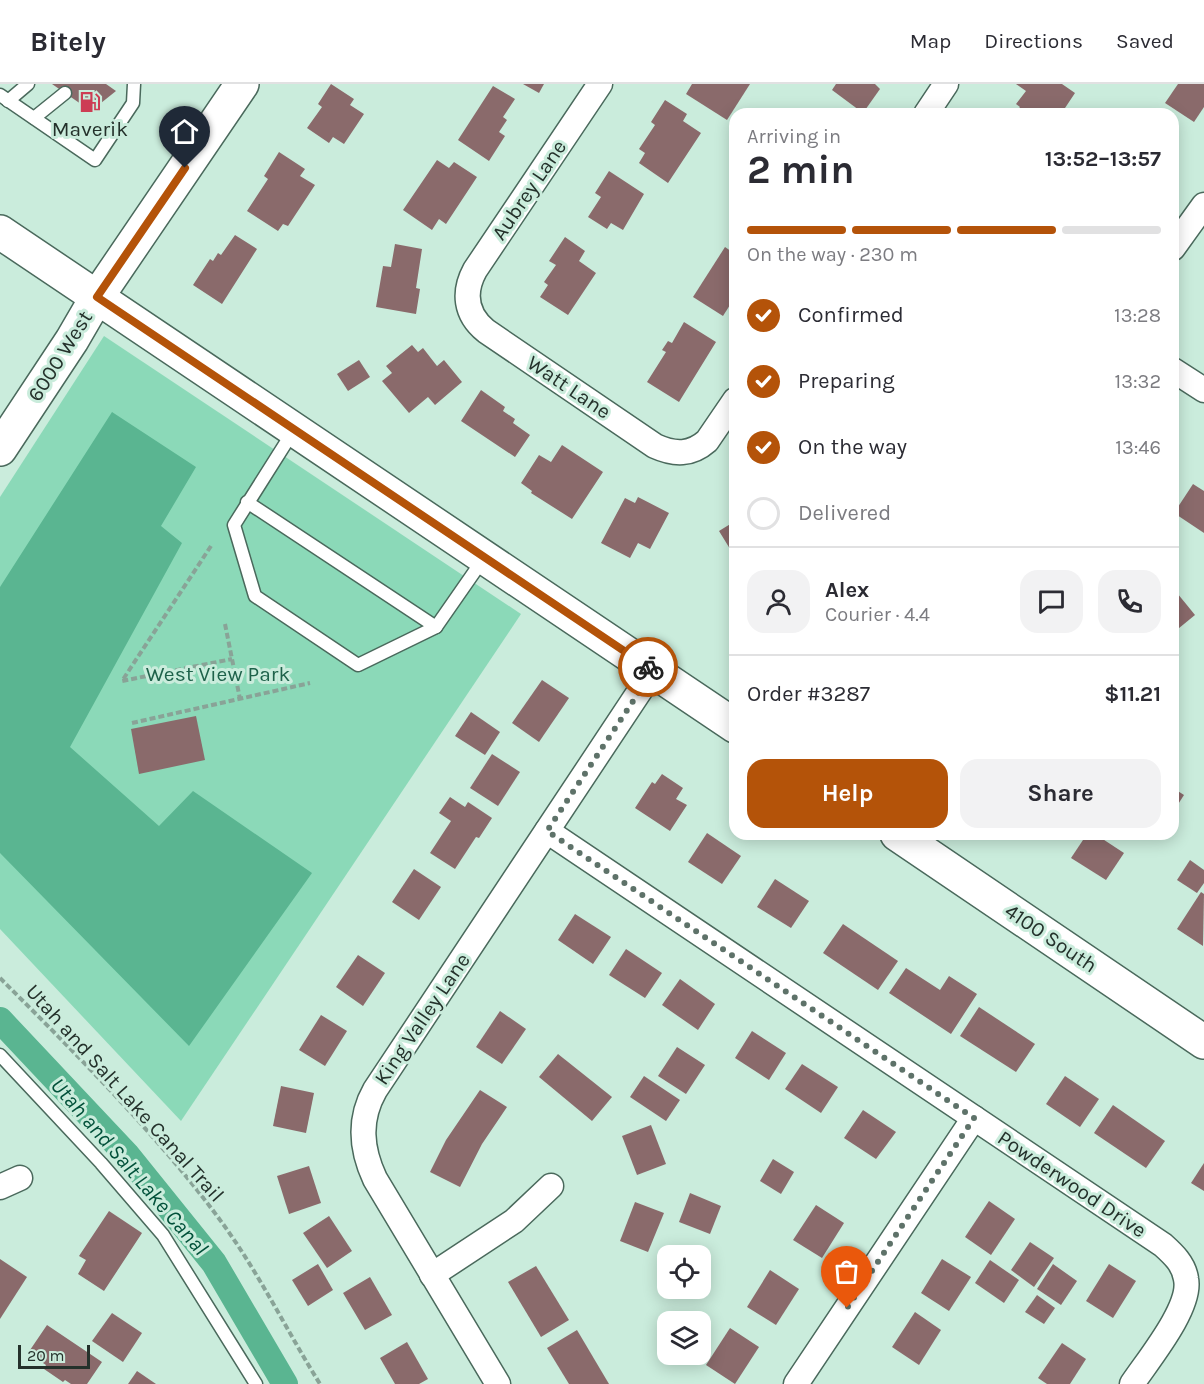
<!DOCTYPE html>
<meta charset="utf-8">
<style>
body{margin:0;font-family:Karla,sans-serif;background:#f2f2f3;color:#2b2b33;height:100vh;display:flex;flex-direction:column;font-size:22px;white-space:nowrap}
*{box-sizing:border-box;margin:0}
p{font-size:20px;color:#7c7c81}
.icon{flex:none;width:33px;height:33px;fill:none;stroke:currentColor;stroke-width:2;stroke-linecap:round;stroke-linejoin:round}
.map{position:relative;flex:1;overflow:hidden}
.side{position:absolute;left:729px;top:24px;width:450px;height:732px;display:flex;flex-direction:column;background:#fff;border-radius:18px;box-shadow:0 3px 15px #0003}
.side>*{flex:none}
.buttons{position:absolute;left:657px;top:1161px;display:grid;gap:12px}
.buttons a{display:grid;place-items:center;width:54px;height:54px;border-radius:12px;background:#fff;box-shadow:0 3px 15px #0003;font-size:30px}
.scale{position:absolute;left:18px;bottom:15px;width:72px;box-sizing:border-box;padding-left:6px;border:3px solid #24312b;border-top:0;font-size:16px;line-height:21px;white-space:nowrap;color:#24312b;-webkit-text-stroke:4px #caecdc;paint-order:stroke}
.pin{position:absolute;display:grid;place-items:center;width:51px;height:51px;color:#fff;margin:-62px -26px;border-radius:50% 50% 50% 0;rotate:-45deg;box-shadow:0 0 6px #0007}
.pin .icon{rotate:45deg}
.courier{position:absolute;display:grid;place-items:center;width:60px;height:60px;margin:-30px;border:4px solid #b45309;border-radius:50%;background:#fff;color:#222;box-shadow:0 2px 8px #0007}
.headline em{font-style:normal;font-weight:700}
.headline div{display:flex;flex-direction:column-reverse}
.headline{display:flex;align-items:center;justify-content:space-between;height:102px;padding:0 18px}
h1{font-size:39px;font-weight:700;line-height:45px}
.bar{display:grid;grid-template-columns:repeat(4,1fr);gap:9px 6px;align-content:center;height:72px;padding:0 18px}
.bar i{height:8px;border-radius:4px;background:#e1e1e2}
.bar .selected{background:#b45309}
.bar p{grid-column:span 4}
.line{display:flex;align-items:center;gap:15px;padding:0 18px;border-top:2px solid #e1e1e2}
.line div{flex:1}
.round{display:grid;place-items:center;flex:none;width:63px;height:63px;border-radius:18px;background:#f2f2f3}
ol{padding:0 18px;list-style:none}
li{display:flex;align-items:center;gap:18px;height:66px}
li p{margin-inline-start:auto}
li .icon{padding:6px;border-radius:50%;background:#b45309;color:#fff;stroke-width:4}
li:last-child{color:#7c7c81}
li i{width:33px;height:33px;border:3px solid #e1e1e2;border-radius:50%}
.action{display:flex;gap:12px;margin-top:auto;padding:12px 18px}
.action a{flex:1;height:69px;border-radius:18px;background:#b45309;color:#fff;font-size:24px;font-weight:700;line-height:69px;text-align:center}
.action a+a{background:#f2f2f3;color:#2b2b33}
header{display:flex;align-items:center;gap:36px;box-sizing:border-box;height:84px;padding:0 30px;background:#fff;border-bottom:2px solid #e1e1e2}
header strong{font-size:28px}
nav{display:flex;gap:33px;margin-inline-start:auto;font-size:21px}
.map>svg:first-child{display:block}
.green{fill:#8bd9b8}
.water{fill:#5ab591}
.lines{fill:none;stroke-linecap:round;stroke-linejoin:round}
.canal{stroke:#5ab591;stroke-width:26}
.building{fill:#8a6a6b}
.lane-casing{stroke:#4a695c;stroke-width:15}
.street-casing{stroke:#4a695c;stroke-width:27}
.secondary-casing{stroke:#4a695c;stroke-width:36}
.path{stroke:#89a397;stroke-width:4;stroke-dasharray:6 3;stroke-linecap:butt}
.lane{stroke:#fff;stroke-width:12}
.street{stroke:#fff;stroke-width:24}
.secondary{stroke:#fff;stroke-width:33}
.done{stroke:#5e7269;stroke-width:6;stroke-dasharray:0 10.8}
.route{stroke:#b45309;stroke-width:8}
.labels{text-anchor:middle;stroke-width:6;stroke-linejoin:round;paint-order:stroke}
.poi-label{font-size:21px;fill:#24312b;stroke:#caecdc}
.street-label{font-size:21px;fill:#24312b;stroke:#caecdc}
.park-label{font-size:21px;fill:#1e624a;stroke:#caecdc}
.water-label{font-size:22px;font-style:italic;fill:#02513a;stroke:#caecdc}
</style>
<header>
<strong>Bitely</strong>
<nav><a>Map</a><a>Directions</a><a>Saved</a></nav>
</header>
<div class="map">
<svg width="1204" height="1300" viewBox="0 0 1204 1300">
<rect width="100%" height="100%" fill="#caecdc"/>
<polygon class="green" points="104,252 521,530 181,1037 0,845 0,413"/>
<polygon class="water" points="112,328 196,383 161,442 182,459 70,663 159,742 193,707 312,789 189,962 0,769 0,503"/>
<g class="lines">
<polyline class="canal" points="0,936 127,1071 214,1179 285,1300"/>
</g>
<g class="building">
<polygon points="52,0 106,0 116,7 91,27"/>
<polygon points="331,0 354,15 350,21 364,30 344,60 333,53 329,59 307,44 322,23 318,20"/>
<polygon points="523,0 544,0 539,9"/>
<polygon points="692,0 750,0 727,36 686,10"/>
<polygon points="836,0 875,0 880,5 863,29 832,6"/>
<polygon points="1016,0 1062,0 1075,9 1061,30 1015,30 1020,23 1016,20 1026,7"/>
<polygon points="1178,0 1204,0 1204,23 1194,38 1165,19"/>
<polygon points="493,2 515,15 503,33 507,36 499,48 505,52 489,77 458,56"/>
<polygon points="665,16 687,30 683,37 701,49 668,99 639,79 645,69 639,65 655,41 651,38"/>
<polygon points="279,68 305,85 300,92 315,101 288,142 283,140 278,147 247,127 268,95 264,92"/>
<polygon points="437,76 449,84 454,78 477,93 446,140 439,135 432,146 403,126"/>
<polygon points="609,87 644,110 623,146 611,139 607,145 588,133 601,113 595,109"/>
<polygon points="235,151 257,165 222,220 193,201 210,175 213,177 218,169 221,171"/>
<polygon points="565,153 585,167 579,177 596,189 568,231 540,213 548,201 544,198 556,181 549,177"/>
<polygon points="395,160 422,165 416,204 420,205 416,230 376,223 383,182 391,183"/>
<polygon points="725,163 735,170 735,213 723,232 693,213"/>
<polygon points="684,238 716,258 679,318 647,298 666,268 662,266 668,257 672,259"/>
<polygon points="412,261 418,268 423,264 437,282 444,276 462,298 435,321 428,313 409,329 382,297 392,289 386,282"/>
<polygon points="359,276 370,293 348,307 337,290"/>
<polygon points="481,306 505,323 503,327 515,335 513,339 530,351 515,373 461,337"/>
<polygon points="562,361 603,388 572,435 531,409 532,407 521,399 539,371 551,378"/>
<polygon points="1193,400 1204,407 1204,449 1174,429"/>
<polygon points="638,413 669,429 650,465 638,459 630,474 601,459 625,414 635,419"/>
<polygon points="735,430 735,473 719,447 732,439 729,434"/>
<polygon points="1173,504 1195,531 1173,549"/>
<polygon points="542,596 569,614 539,658 512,639"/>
<polygon points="471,628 500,648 485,671 455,652"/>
<polygon points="196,632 205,676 139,690 131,645"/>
<polygon points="492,670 520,688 498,722 470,704"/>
<polygon points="662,690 683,704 676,715 687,721 670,747 635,724 652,698 655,700"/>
<polygon points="1173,704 1184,711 1173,728"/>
<polygon points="450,713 465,723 468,718 492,734 479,754 476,753 455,785 430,769 451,737 439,729"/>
<polygon points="707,749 741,772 722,800 688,778"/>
<polygon points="1087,750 1095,750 1124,769 1106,796 1071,774"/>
<polygon points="1190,776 1204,786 1204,799 1197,809 1177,796"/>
<polygon points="414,785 441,803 419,836 392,818"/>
<polygon points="775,795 809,817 791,844 757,823"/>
<polygon points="1201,808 1204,810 1203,862 1177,845"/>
<polygon points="575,830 611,853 593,880 558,856"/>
<polygon points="843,840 898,877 878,906 823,869"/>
<polygon points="626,865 662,889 645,914 609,891"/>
<polygon points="358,871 385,889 363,922 336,903"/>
<polygon points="906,884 940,906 949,892 977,910 951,950 889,909"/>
<polygon points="680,895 715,920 698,946 662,921"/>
<polygon points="979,923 1035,960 1016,988 960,952"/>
<polygon points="500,927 526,945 502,980 476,963"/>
<polygon points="321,931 347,947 325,982 299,966"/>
<polygon points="752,947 786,969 769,996 735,974"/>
<polygon points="677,963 705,981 686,1010 658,992"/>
<polygon points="558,970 612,1013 592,1037 539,993"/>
<polygon points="802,980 838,1003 821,1029 785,1005"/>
<polygon points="644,992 680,1016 666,1037 630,1013"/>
<polygon points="1065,992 1099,1015 1080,1043 1046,1020"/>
<polygon points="281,1002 314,1009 306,1049 273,1042"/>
<polygon points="480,1006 507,1023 482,1060 460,1103 430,1088 446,1056"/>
<polygon points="1113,1021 1165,1057 1146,1084 1094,1049"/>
<polygon points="863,1026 896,1048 876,1075 844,1054"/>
<polygon points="651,1041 666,1080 637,1091 622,1052"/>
<polygon points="773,1075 794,1088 781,1110 760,1097"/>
<polygon points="1204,1079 1204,1107 1191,1099"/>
<polygon points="309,1082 321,1119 289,1130 277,1092"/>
<polygon points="690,1109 721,1122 710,1150 679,1138"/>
<polygon points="989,1117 1015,1135 991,1171 965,1153"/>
<polygon points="635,1118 664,1129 648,1168 620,1157"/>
<polygon points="816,1121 844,1139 822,1174 793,1156"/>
<polygon points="109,1127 142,1149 104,1207 78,1190 86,1176 79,1172"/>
<polygon points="329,1132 352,1167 327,1184 303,1149"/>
<polygon points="1030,1158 1054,1174 1034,1203 1011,1186"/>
<polygon points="0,1175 27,1193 0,1235"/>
<polygon points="942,1175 971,1193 949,1227 921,1209"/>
<polygon points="990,1176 1019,1196 1004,1219 975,1199"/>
<polygon points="318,1180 333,1206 308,1222 292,1196"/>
<polygon points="1053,1180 1077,1197 1061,1221 1037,1205"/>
<polygon points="1109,1180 1136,1197 1113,1234 1086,1217"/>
<polygon points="536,1182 569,1236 541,1253 508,1198"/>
<polygon points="770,1186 799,1205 776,1241 747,1223"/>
<polygon points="370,1193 392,1231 365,1246 343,1209"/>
<polygon points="1037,1211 1055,1224 1044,1240 1025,1228"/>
<polygon points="915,1228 941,1246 919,1281 892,1263"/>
<polygon points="112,1229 142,1249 123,1278 92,1257"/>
<polygon points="47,1241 102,1278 87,1300 71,1300 65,1296 63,1298 44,1285 46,1281 28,1269"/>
<polygon points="730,1244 759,1263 735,1300 706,1281"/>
<polygon points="577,1246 609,1300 569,1300 547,1264"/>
<polygon points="407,1258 428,1295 419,1300 395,1300 380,1274"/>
<polygon points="1062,1259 1086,1275 1070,1300 1047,1300 1038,1294"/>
<polygon points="137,1287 156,1300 128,1300"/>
</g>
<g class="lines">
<defs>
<g id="lane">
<polyline points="0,11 95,76 133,19 134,0"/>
<polyline points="8,17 28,0"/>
<polyline points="34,34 65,9"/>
<polyline points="294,346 234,441 255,512 358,581 436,543 484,474"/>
<polyline points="247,418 436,543"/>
<polyline points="0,971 101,1079 163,1151 256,1300"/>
</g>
<g id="street">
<path d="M600 0 475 186C463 208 465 230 486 247L655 362C675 371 691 371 707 357L735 316"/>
<polyline points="926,30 946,0"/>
<polyline points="1173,164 1204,121"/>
<polyline points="1173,286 1204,306"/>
<path d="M547 747 1163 1161C1173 1170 1184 1180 1186 1195 1192 1223 1148 1276 1132 1300"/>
<polyline points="0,1103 20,1094"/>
<polyline points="432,1191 514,1137 551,1102"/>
<path d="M498 1300 375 1095C361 1065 358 1036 375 1006L653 587"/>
<polyline points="796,1300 974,1034"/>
</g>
<g id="secondary">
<polyline points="0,148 735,642"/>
<polyline points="0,365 72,256 97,213 242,0"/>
<polyline points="897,750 1204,958"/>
</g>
</defs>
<use href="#lane" class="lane-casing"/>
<use href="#street" class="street-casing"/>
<use href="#secondary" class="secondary-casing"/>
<g class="path">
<polyline points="211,462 122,597 232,575"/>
<polyline points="225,540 240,615"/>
<polyline points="132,639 310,599"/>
<path d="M0 894C78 972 158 1051 223 1140 260 1191 287 1247 320 1300"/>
</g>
<use href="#lane" class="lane"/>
<use href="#street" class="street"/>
<use href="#secondary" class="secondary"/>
</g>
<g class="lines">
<polyline class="done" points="648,583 653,587 547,747 974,1034 847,1224"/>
<polyline class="route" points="185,84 97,213 648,583"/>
</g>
<defs>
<symbol id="fuel-bare" viewBox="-9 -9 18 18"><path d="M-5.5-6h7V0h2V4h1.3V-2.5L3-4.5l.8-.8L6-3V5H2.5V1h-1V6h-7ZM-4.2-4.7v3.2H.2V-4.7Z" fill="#cd3d54" stroke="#caecdc" stroke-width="2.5" paint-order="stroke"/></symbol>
</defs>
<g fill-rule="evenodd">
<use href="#fuel-bare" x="75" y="3" width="30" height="30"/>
</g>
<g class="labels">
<g class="poi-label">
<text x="90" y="52">Maverik</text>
</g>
<g class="street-label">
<text transform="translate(529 106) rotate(-56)" y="7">Aubrey Lane</text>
<text transform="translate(60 272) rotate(-58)" y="7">6000 West</text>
<text transform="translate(569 303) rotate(34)" y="7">Watt Lane</text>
<text transform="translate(1051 854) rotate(34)" y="7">4100 South</text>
<text transform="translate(422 935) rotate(-56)" y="7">King Valley Lane</text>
<text transform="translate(125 1009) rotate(48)" y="7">Utah and Salt Lake Canal Trail</text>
<text transform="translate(1072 1100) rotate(34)" y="7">Powderwood Drive</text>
</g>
<g class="park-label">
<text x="218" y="597">West View Park</text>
</g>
<g class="water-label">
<text transform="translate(130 1082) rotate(49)" y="8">Utah and Salt Lake Canal</text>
</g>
</g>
</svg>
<div class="buttons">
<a><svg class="icon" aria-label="locate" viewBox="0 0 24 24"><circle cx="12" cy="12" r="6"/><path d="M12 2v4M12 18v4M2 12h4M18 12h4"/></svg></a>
<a><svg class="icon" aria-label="layers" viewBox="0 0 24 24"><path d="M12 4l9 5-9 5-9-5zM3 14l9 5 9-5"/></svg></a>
</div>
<div class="scale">20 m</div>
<div class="pin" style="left:847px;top:1224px;background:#ea580c"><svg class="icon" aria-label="bag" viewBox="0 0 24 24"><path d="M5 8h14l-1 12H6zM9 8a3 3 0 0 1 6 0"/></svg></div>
<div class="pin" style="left:185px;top:84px;background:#1f2937"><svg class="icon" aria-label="home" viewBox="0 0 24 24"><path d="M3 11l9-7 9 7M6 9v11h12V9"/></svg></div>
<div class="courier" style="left:648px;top:583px"><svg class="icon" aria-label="bike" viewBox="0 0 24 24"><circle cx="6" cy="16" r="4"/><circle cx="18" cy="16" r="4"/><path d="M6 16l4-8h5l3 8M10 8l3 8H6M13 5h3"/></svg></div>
<section class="side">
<div class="headline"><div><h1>2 min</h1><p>Arriving in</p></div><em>13:52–13:57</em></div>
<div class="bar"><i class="selected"></i><i class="selected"></i><i class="selected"></i><i></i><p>On the way · 230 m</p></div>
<ol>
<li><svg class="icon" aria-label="check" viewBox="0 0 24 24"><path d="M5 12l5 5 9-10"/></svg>Confirmed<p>13:28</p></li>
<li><svg class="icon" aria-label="check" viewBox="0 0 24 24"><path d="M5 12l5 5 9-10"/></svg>Preparing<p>13:32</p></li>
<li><svg class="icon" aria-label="check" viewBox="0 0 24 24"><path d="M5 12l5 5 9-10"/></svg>On the way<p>13:46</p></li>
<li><i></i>Delivered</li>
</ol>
<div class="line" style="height:108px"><a class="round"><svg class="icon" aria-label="person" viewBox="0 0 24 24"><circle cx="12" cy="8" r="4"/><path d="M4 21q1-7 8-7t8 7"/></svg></a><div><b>Alex</b><p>Courier · 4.4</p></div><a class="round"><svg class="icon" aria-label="chat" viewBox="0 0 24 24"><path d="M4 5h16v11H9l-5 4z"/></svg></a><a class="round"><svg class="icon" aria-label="phone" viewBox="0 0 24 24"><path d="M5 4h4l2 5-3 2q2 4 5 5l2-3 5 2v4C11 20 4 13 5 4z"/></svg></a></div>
<div class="line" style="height:78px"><div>Order #3287</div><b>$11.21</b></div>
<div class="action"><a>Help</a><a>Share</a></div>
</section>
</div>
